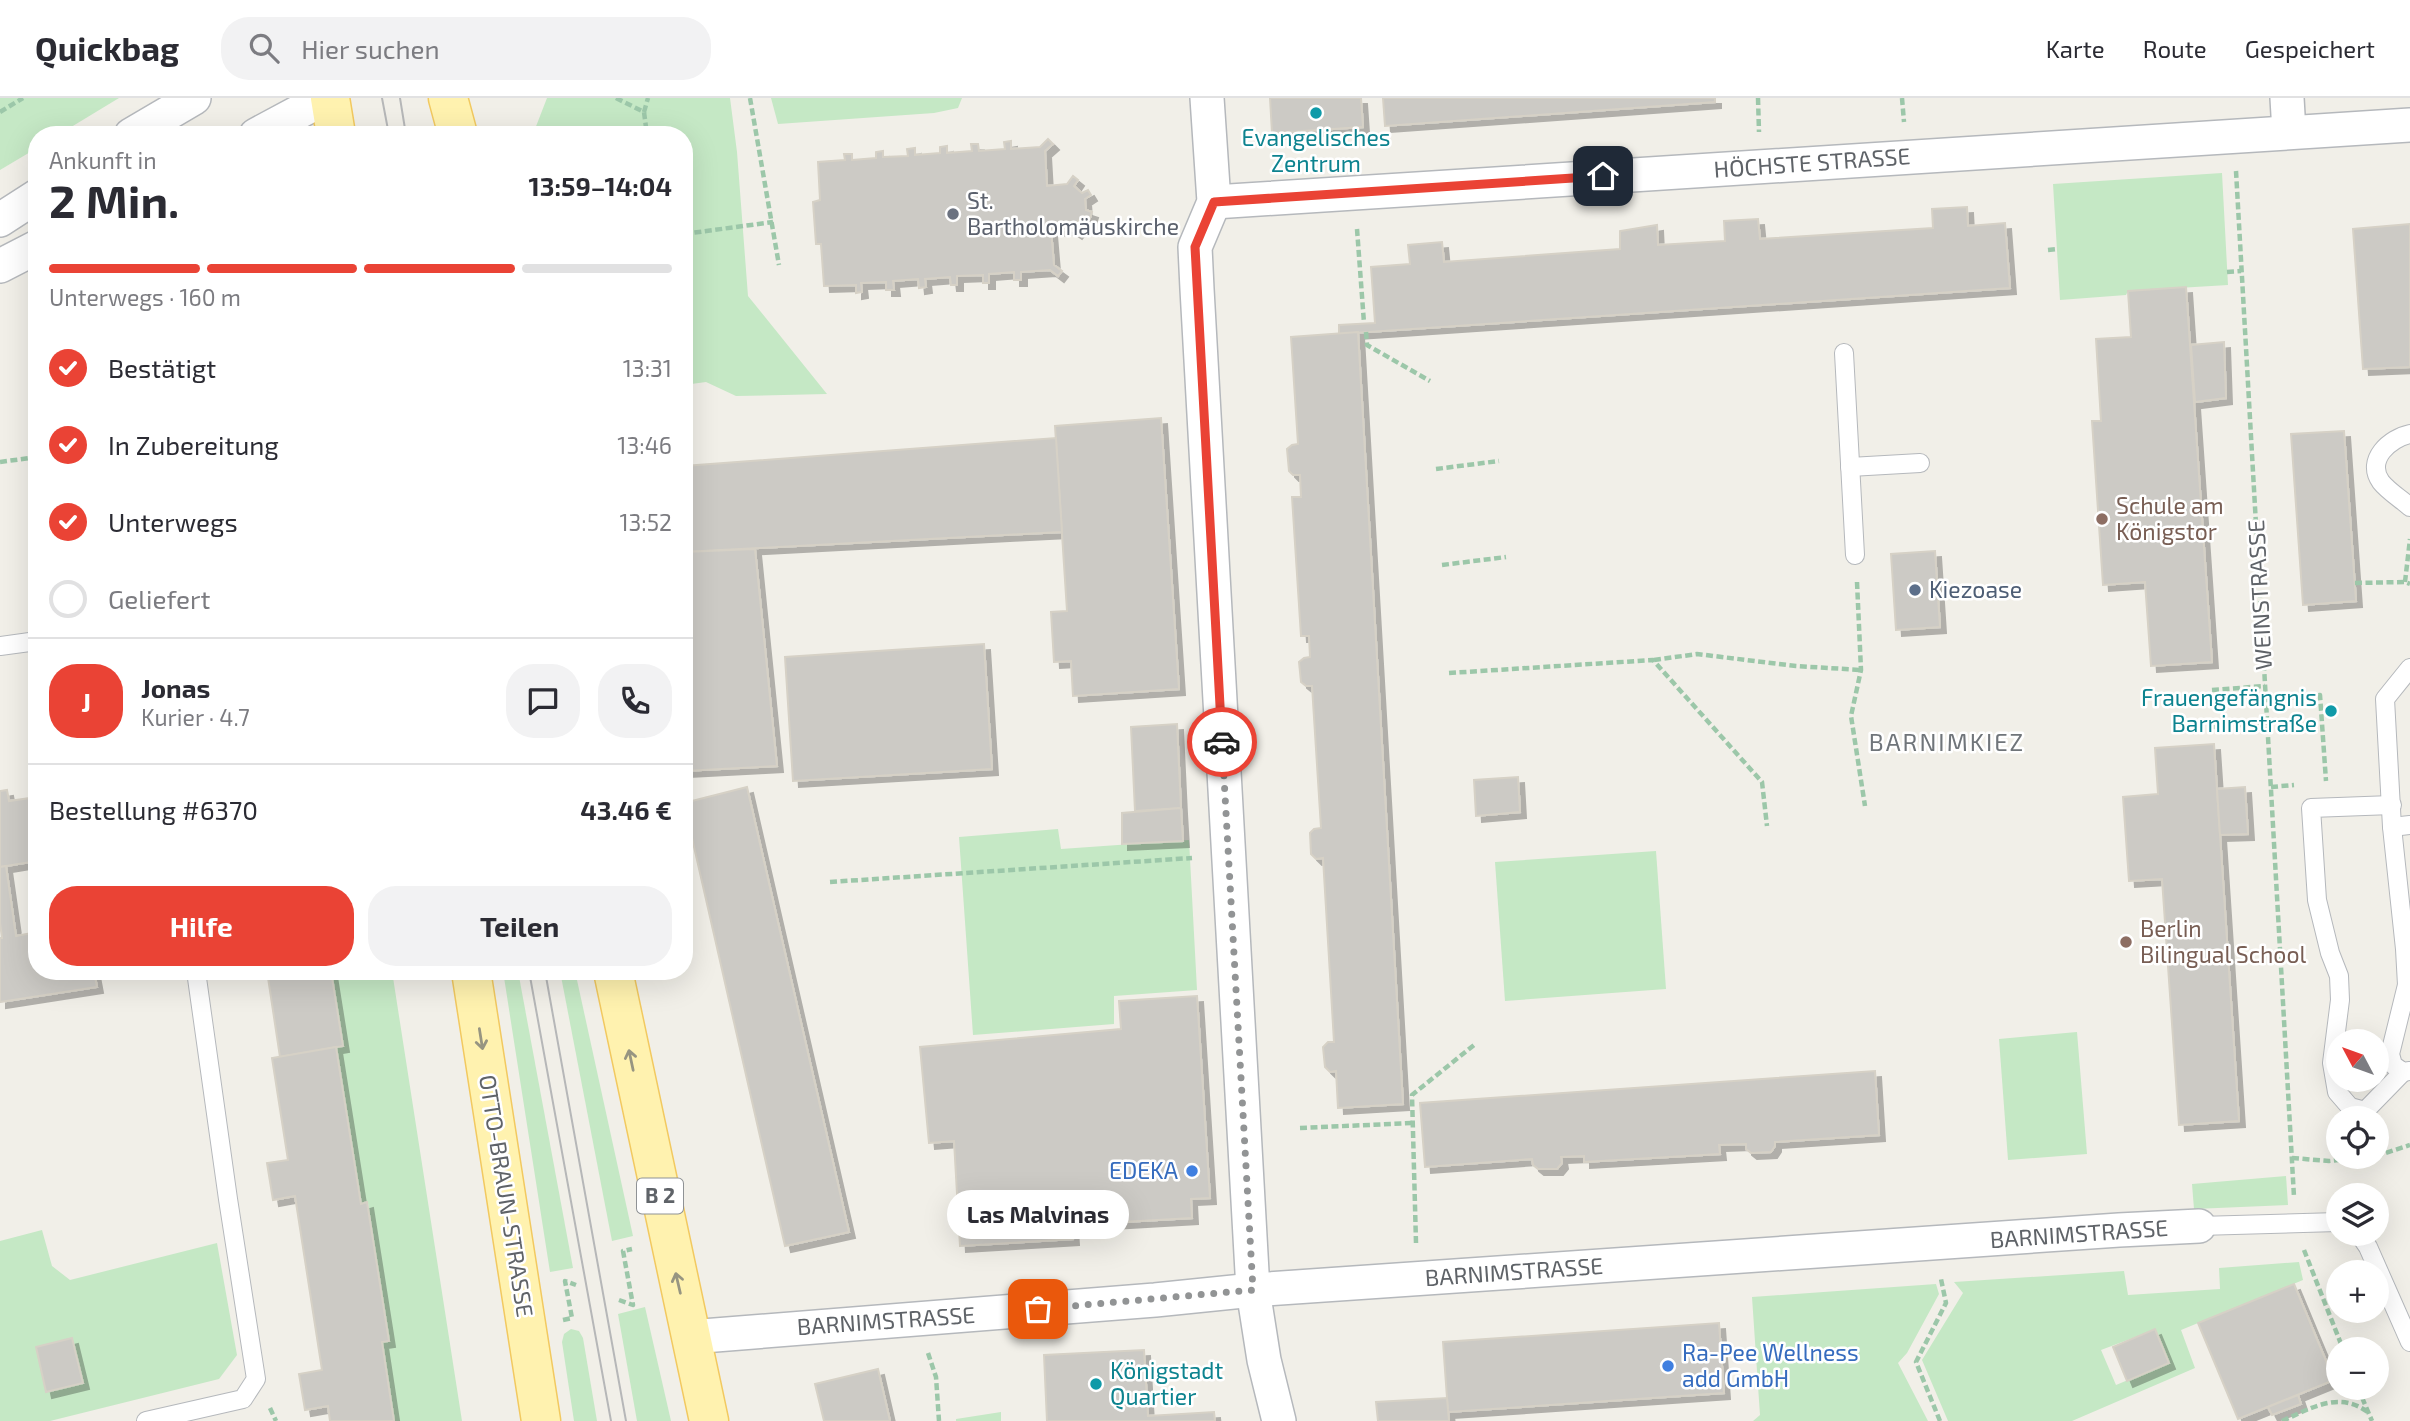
<!DOCTYPE html>
<html lang="de">
<meta charset="utf-8">
<style>
body{margin:0;font-family:"Exo 2",sans-serif;background:#f2f2f3;color:#2b2b33;height:100vh;display:flex;flex-direction:column;font-size:26px;white-space:nowrap}
*{box-sizing:border-box;margin:0}
p{font-size:23px;color:#7c7c81}
.icon{flex:none;width:38px;height:38px;fill:none;stroke:currentColor;stroke-width:2;stroke-linecap:round;stroke-linejoin:round}
.map{position:relative;flex:1;overflow:hidden}
.drawer{position:absolute;left:28px;top:28px;width:665px;height:854px;display:flex;flex-direction:column;background:#fff;border-radius:28px;box-shadow:0 7px 28px #0002}
.drawer>*{flex:none}
.needle{width:46px;rotate:311deg}
.buttons{position:absolute;left:2326px;top:931px;display:grid;gap:14px}
.buttons a{display:grid;place-items:center;width:63px;height:63px;border-radius:50%;background:#fff;box-shadow:0 7px 28px #0002;font-size:35px}
.pin{position:absolute;display:grid;place-items:center;width:60px;height:60px;color:#fff;margin:-30px;border-radius:14px;box-shadow:0 4px 10px #0006}
.courier{position:absolute;display:grid;place-items:center;width:70px;height:70px;margin:-35px;border:5px solid #ea4335;border-radius:50%;background:#fff;color:#222;box-shadow:0 2px 9px #0007}
.bubble{position:absolute;height:49px;border-radius:24px;background:#fff;box-shadow:0 7px 28px #0002;font-size:23px;font-weight:700;line-height:49px;text-align:center}
.headline em{font-style:normal;font-weight:700}
.headline div{display:flex;flex-direction:column-reverse}
.headline{display:flex;align-items:center;justify-content:space-between;height:119px;padding:0 21px}
h1{font-size:46px;font-weight:700;line-height:52px}
.bar{display:grid;grid-template-columns:repeat(4,1fr);gap:10px 7px;align-content:center;height:84px;padding:0 21px}
.bar i{height:9px;border-radius:5px;background:#e1e1e2}
.bar .on{background:#ea4335}
.bar p{grid-column:span 4}
.line{display:flex;align-items:center;gap:18px;padding:0 21px;border-top:2px solid #e1e1e2}
.line div{flex:1}
.round{display:grid;place-items:center;flex:none;width:74px;height:74px;border-radius:28px;background:#f2f2f3}
ol{padding:0 21px;list-style:none}
li{display:flex;align-items:center;gap:21px;height:77px}
li p{margin-inline-start:auto}
li .icon{padding:7px;border-radius:50%;background:#ea4335;color:#fff;stroke-width:4}
li:last-child{color:#7c7c81}
li i{width:38px;height:38px;border:4px solid #e1e1e2;border-radius:50%}
.action{display:flex;gap:14px;margin-top:auto;padding:14px 21px}
.action a{flex:1;height:80px;border-radius:28px;background:#ea4335;color:#fff;font-size:28px;font-weight:700;line-height:80px;text-align:center}
.action a+a{background:#f2f2f3;color:#2b2b33}
header{display:flex;align-items:center;gap:42px;box-sizing:border-box;height:98px;padding:0 35px;background:#fff;border-bottom:2px solid #e1e1e2}
header strong{font-size:33px}
nav{display:flex;gap:38px;margin-inline-start:auto;font-size:24px}
.search{width:490px;height:63px;background:#f2f2f3;display:flex;align-items:center;gap:18px;box-sizing:border-box;padding:0 24px;border-radius:28px;color:#7c7c81;font-size:26px}
.map>svg:first-child{display:block}
.green{fill:#c5e8c5;fill-rule:evenodd}
.building{fill:#cccac5;stroke:#d6d1c6;stroke-width:2;filter:url(#shadow)}
.lines{fill:none;stroke-linecap:round;stroke-linejoin:round}
.lane-casing{stroke:#b5b8bc;stroke-width:20}
.street-casing{stroke:#b5b8bc;stroke-width:36}
.primary-casing{stroke:#f2c960;stroke-width:41}
.path{stroke:#9cc7a9;stroke-width:4.5;stroke-dasharray:7 3.5;stroke-linecap:butt}
.lane{stroke:#fff;stroke-width:18}
.street{stroke:#fff;stroke-width:33}
.primary{stroke:#fff2af;stroke-width:38}
.tram{stroke:#b6b7b8;stroke-width:2}
.oneway{stroke:#979581}
.done{stroke:#929495;stroke-width:7;stroke-dasharray:0 12.6}
.route{stroke:#ea4335;stroke-width:9}
.culture-dot{fill:#0f9aa8;stroke:#fff;stroke-width:2.5}
.worship-dot{fill:#6b7280;stroke:#fff;stroke-width:2.5}
.education-dot{fill:#8d6e63;stroke:#fff;stroke-width:2.5}
.service-dot{fill:#5c6f8a;stroke:#fff;stroke-width:2.5}
.shop-dot{fill:#3f7fe0;stroke:#fff;stroke-width:2.5}
.labels{text-anchor:middle;stroke-width:5;stroke-linejoin:round;paint-order:stroke}
.shield{fill:#fff;stroke:#8f9295;stroke-width:2}
.shield-label{font-size:21px;font-weight:bold;fill:#5f6368}
.culture-label{font-size:23px;fill:#0d838f;stroke:#fff}
.street-label{font-size:23px;fill:#5f6368;stroke:#fff}
.worship-label{font-size:23px;fill:#5b616d;stroke:#fff;text-anchor:start}
.education-label{font-size:23px;fill:#785e54;stroke:#fff;text-anchor:start}
.service-label{font-size:23px;fill:#4e5e75;stroke:#fff;text-anchor:start}
.shop-label{font-size:23px;fill:#366cbe;stroke:#fff;text-anchor:end}
.neighbourhood-label{font-size:24px;letter-spacing:2px;fill:#70757a;stroke:#fff}
</style>
<header>
<strong>Quickbag</strong>
<div class="search"><svg class="icon" aria-label="search" viewBox="0 0 24 24"><circle cx="10" cy="10" r="6"/><path d="M15 15l6 6"/></svg>Hier suchen</div>
<nav><a>Karte</a><a>Route</a><a>Gespeichert</a></nav>
</header>
<div class="map">
<svg width="2410" height="1323" viewBox="0 0 2410 1323">
<defs>
<filter id="shadow"><feDropShadow dx="6" dy="6" stdDeviation="0" flood-color="#0004"/></filter>
</defs>
<rect width="100%" height="100%" fill="#f1efe8"/>
<g class="green">
<polygon points="0,0 119,0 58,37 37,37 37,50 0,72"/>
<polygon points="547,0 730,0 737,54 748,198 827,296 736,298 706,284 684,287 684,37 536,37 535,31"/>
<polygon points="771,0 962,0 958,10 934,15 778,26"/>
<polygon points="2222,75 2228,187 2128,193 2126,197 2060,202 2053,86"/>
<polygon points="1058,731 1061,751 1189,742 1197,892 1114,898 1114,926 973,937 959,739"/>
<polygon points="1656,753 1666,891 1505,903 1495,764"/>
<polygon points="331,873 392,873 462,1323 394,1323 382,1244 389,1243 368,1105 361,1106 336,949"/>
<polygon points="503,873 518,873 573,1170 550,1174"/>
<polygon points="560,873 575,873 633,1138 612,1143"/>
<polygon points="2077,934 2087,1056 2008,1062 1999,941"/>
<polygon points="2286,1078 2288,1107 2194,1111 2192,1086"/>
<polygon points="42,1132 52,1168 70,1182 217,1145 237,1257 219,1281 50,1323 0,1323 0,1143"/>
<path d="M2299 1164 2303 1182 2181 1232 2195 1270 2072 1323H1948L1922 1262 1963 1195 1954 1184 2124 1173 2128 1197 2220 1191 2219 1170ZM2154 1232 2169 1265 2116 1287 2101 1252Z"/>
<polygon points="1936,1186 1939,1196 1907,1255 1898,1265 1928,1323 1753,1323 1760,1317 1752,1199"/>
<polygon points="645,1209 671,1323 637,1323 618,1216"/>
<polygon points="571,1231 579,1233 583,1240 597,1323 574,1323 562,1244 564,1236"/>
<polygon points="1001,1314 1001,1323 956,1323 956,1321"/>
</g>
<g class="building">
<polygon points="1270,0 1361,0 1363,29 1272,35"/>
<polygon points="1383,0 1715,0 1715,4 1385,28"/>
<polygon points="1048,41 1053,46 1045,53 1047,88 1067,86 1073,78 1078,82 1074,88 1082,95 1088,92 1091,97 1085,101 1086,112 1092,114 1090,120 1084,118 1075,126 1080,130 1076,135 1070,131 1051,132 1054,167 1062,173 1058,178 1050,172 1021,174 1021,182 1014,182 1014,174 989,176 989,185 983,185 983,177 957,178 957,187 951,187 950,179 925,181 926,189 919,190 918,181 893,183 894,192 886,192 886,184 861,185 862,194 856,195 856,187 824,188 821,146 816,146 813,104 820,102 818,64 845,62 844,56 852,56 852,62 876,60 876,54 883,53 883,59 908,58 907,51 915,50 915,57 940,55 940,49 947,48 947,55 972,53 971,46 978,46 979,53 1005,51 1004,44 1011,43 1011,51 1040,49"/>
<polygon points="1967,109 1968,128 2005,125 2010,190 1339,236 1339,227 1375,225 1371,169 1410,166 1408,147 1442,144 1444,164 1620,151 1620,133 1657,127 1658,147 1725,143 1724,123 1758,121 1760,141 1933,130 1932,111"/>
<polygon points="2410,126 2410,269 2363,271 2353,131"/>
<polygon points="2186,189 2212,564 2151,568 2145,484 2103,487 2092,323 2101,323 2096,241 2131,239 2128,193"/>
<polygon points="1358,234 1403,1006 1338,1010 1336,973 1330,974 1325,969 1323,949 1328,944 1334,944 1323,760 1316,761 1311,756 1310,735 1314,731 1321,730 1312,588 1306,588 1301,584 1299,564 1304,560 1310,559 1309,538 1301,538 1292,399 1301,399 1300,377 1293,377 1289,373 1287,351 1292,347 1298,346 1291,239"/>
<polygon points="2224,244 2226,300 2195,304 2191,247"/>
<polygon points="1161,320 1179,591 1073,598 1071,563 1054,564 1051,514 1067,513 1055,328"/>
<polygon points="2344,333 2356,503 2303,507 2291,336"/>
<polygon points="1056,340 1062,434 684,454 684,368"/>
<polygon points="755,451 777,668 684,673 684,454"/>
<polygon points="1935,453 1940,529 1896,532 1891,456"/>
<polygon points="984,546 992,671 793,683 785,559"/>
<polygon points="1177,626 1181,710 1135,713 1131,629"/>
<polygon points="2214,646 2239,1023 2179,1027 2162,781 2129,783 2123,699 2158,696 2155,650"/>
<polygon points="1518,679 1520,714 1476,718 1474,682"/>
<polygon points="747,689 849,1134 785,1148 684,705"/>
<polygon points="2245,689 2248,736 2220,737 2217,691"/>
<polygon points="7,692 9,703 37,699 37,763 0,769 0,693"/>
<polygon points="1181,710 1183,743 1122,746 1122,715"/>
<polygon points="6,768 16,838 37,834 37,873 94,873 97,889 0,904 0,840 2,840 0,825 0,769"/>
<polygon points="267,873 331,873 343,948 280,959"/>
<polygon points="1197,898 1210,1100 1191,1101 1192,1120 1072,1127 1073,1141 960,1148 954,1043 929,1045 920,949 1121,931 1119,903"/>
<polygon points="336,949 361,1106 367,1104 389,1243 382,1244 394,1323 330,1323 328,1308 305,1312 299,1276 322,1272 295,1098 273,1102 267,1065 288,1062 272,960"/>
<polygon points="1875,973 1879,1037 1775,1044 1775,1048 1771,1054 1751,1055 1746,1051 1746,1046 1719,1047 1720,1056 1584,1064 1584,1058 1561,1059 1562,1065 1557,1071 1538,1071 1533,1067 1532,1061 1425,1069 1420,1005"/>
<polygon points="2294,1186 2334,1282 2238,1321 2198,1225"/>
<polygon points="1719,1225 1724,1295 1448,1314 1443,1244"/>
<polygon points="2155,1231 2169,1265 2127,1283 2113,1249"/>
<polygon points="72,1240 83,1285 46,1294 36,1249"/>
<polygon points="1144,1252 1148,1318 1214,1314 1215,1323 1047,1323 1044,1257"/>
<polygon points="878,1271 890,1323 824,1323 815,1286"/>
<polygon points="2298,1297 2301,1306 2272,1317 2268,1309"/>
<polygon points="1447,1300 1449,1323 1378,1323 1376,1304"/>
</g>
<g class="lines">
<defs>
<g id="lane">
<polyline points="1844,255 1855,457"/>
<path d="M2410 336C2390 340 2365 362 2381 384 2388 393 2401 401 2410 409"/>
<polyline points="1850,369 1920,365"/>
<polyline points="0,548 37,543"/>
<polyline points="2392,707 2311,710 2317,802 2330,855 2339,878 2340,902 2332,965 2337,994 2350,1009 2365,1013 2403,974"/>
<polyline points="2392,729 2410,727"/>
<polyline points="2407,887 2405,851 2392,729 2385,601 2410,570"/>
<polyline points="2410,887 2407,887 2390,956 2393,967 2403,974 2410,973"/>
<polyline points="2199,1128 2338,1124"/>
<polyline points="2359,1136 2368,1149 2410,1244"/>
<polyline points="146,1323 243,1301 256,1281 228,1101 196,873"/>
</g>
<g id="street">
<polyline points="1207,0 1214,104 1195,149 1197,191 1253,1192 1264,1262 1279,1323"/>
<polyline points="2287,0 2289,34"/>
<polyline points="131,37 194,0"/>
<polyline points="256,37 325,0"/>
<polyline points="1214,104 2410,27"/>
<polyline points="0,122 37,98"/>
<polyline points="0,168 37,149"/>
<polyline points="690,1239 1155,1202 1253,1192 2119,1132 2199,1128"/>
</g>
<g id="primary">
<polyline points="330,0 336,37"/>
<polyline points="448,0 458,37"/>
<polyline points="471,873 541,1323"/>
<polyline points="613,873 709,1323"/>
</g>
</defs>
<use href="#lane" class="lane-casing"/>
<use href="#street" class="street-casing"/>
<use href="#primary" class="primary-casing"/>
<g class="path">
<polyline points="616,0 644,14 647,37"/>
<polyline points="750,0 779,167"/>
<polyline points="1758,0 1759,34"/>
<polyline points="1902,0 1904,24"/>
<polyline points="0,14 23,0"/>
<polyline points="644,14 648,0"/>
<polyline points="2236,73 2294,1099"/>
<polyline points="1357,131 1364,225"/>
<polyline points="684,136 773,124"/>
<polyline points="2048,152 2057,151"/>
<polyline points="2227,174 2241,173"/>
<polyline points="1366,234 1367,247 1430,283"/>
<polyline points="37,242 35,242 37,259"/>
<polyline points="0,364 37,359"/>
<polyline points="1436,371 1499,363"/>
<polyline points="1442,467 1506,459"/>
<polyline points="1857,484 1861,572 1851,618 1865,708"/>
<polyline points="2405,484 2410,441"/>
<polyline points="2355,485 2405,484 2410,486"/>
<polyline points="1654,562 1697,556 1796,568 1861,572"/>
<polyline points="1449,575 1653,562 1762,684 1767,728"/>
<polyline points="2212,592 2265,588"/>
<polyline points="2266,602 2320,597 2326,683"/>
<polyline points="2213,629 2267,625"/>
<polyline points="2271,689 2294,687"/>
<polyline points="830,784 1192,760"/>
<polyline points="1300,1030 1412,1025"/>
<polyline points="2376,1058 2410,1047"/>
<polyline points="2292,1060 2329,1063 2371,1059"/>
<polyline points="1416,1145 1412,997 1474,947"/>
<polyline points="2304,1152 2343,1251"/>
<polyline points="619,1202 633,1207 623,1153 632,1151"/>
<polyline points="563,1222 572,1220 565,1183 576,1187"/>
<polyline points="928,1255 936,1279 939,1323"/>
<polyline points="2358,1290 2372,1323"/>
<polyline points="270,1310 276,1323"/>
<polyline points="1940,1323 1916,1264 1946,1205 1941,1181"/>
<path d="M2282 1323C2312 1310 2339 1292 2369 1315"/>
</g>
<use href="#lane" class="lane"/>
<use href="#street" class="street"/>
<use href="#primary" class="primary"/>
<g class="tram">
<polyline points="382,0 389,37"/>
<polyline points="400,0 406,37"/>
<polyline points="529,873 611,1323"/>
<polyline points="545,873 626,1323"/>
</g>
</g>
<defs><path id="oneway-shaft" d="M-6 0H5M1.5-3L5.5 0L1.5 3" fill="none" stroke-width="1.6" stroke-linecap="round" stroke-linejoin="round" transform="scale(1.75)"/></defs>
<g class="oneway">
<use href="#oneway-shaft" transform="translate(481 941) rotate(81)"/>
<use href="#oneway-shaft" transform="translate(631 962) rotate(-102)"/>
<use href="#oneway-shaft" transform="translate(678 1185) rotate(-103)"/>
</g>
<g class="lines">
<polyline class="done" points="1038,1211 1253,1192 1222,644"/>
<polyline class="route" points="1222,644 1195,149 1214,104 1603,78"/>
</g>
<g class="culture-dot">
<circle cx="1316" cy="15" r="7"/>
<circle cx="2331" cy="613" r="7"/>
<circle cx="1096" cy="1286" r="7"/>
</g>
<circle class="worship-dot" cx="953" cy="116" r="7"/>
<g class="education-dot">
<circle cx="2102" cy="421" r="7"/>
<circle cx="2126" cy="844" r="7"/>
</g>
<circle class="service-dot" cx="1915" cy="492" r="7"/>
<g class="shop-dot">
<circle cx="1192" cy="1073" r="7"/>
<circle cx="1668" cy="1268" r="7"/>
</g>
<g class="labels">
<rect class="shield" x="637" y="1080.5" width="46" height="35" rx="5"/>
<g class="shield-label">
<text x="660" y="1105">B 2</text>
</g>
<g class="culture-label">
<text x="1316" y="48">Evangelisches<tspan x="1316" dy="26">Zentrum</tspan></text>
<text x="2317" y="608" text-anchor="end">Frauengefängnis<tspan x="2317" dy="26">Barnimstraße</tspan></text>
<text x="1110" y="1281" text-anchor="start">Königstadt<tspan x="1110" dy="26">Quartier</tspan></text>
</g>
<g class="street-label">
<text transform="translate(1812 65) rotate(-4)" y="8">HÖCHSTE STRASSE</text>
<text transform="translate(2260 497) rotate(-93)" y="8">WEINSTRASSE</text>
<text transform="translate(506 1098) rotate(81)" y="8">OTTO-BRAUN-STRASSE</text>
<text transform="translate(2079 1136) rotate(-4)" y="8">BARNIMSTRASSE</text>
<text transform="translate(1514 1174) rotate(-4)" y="8">BARNIMSTRASSE</text>
<text transform="translate(886 1223) rotate(-4)" y="8">BARNIMSTRASSE</text>
</g>
<g class="worship-label">
<text x="967" y="111">St.<tspan x="967" dy="26">Bartholomäuskirche</tspan></text>
</g>
<g class="education-label">
<text x="2116" y="416">Schule am<tspan x="2116" dy="26">Königstor</tspan></text>
<text x="2140" y="839">Berlin<tspan x="2140" dy="26">Bilingual School</tspan></text>
</g>
<g class="service-label">
<text x="1929" y="500">Kiezoase</text>
</g>
<g class="shop-label">
<text x="1178" y="1081">EDEKA</text>
<text x="1682" y="1263" text-anchor="start">Ra-Pee Wellness<tspan x="1682" dy="26">add GmbH</tspan></text>
</g>
<g class="neighbourhood-label">
<text x="1947" y="653">BARNIMKIEZ</text>
</g>
</g>
</svg>
<div class="buttons">
<a><svg class="needle" viewBox="-14 -14 28 28"><path d="M0-13l5 13h-10z" fill="#e53935"/><path d="M0 13l5-13h-10z" fill="#7c7c81"/></svg></a>
<a><svg class="icon" aria-label="locate" viewBox="0 0 24 24"><circle cx="12" cy="12" r="6"/><path d="M12 2v4M12 18v4M2 12h4M18 12h4"/></svg></a>
<a><svg class="icon" aria-label="layers" viewBox="0 0 24 24"><path d="M12 4l9 5-9 5-9-5zM3 14l9 5 9-5"/></svg></a>
<a>+</a>
<a>−</a>
</div>
<div class="pin" style="left:1038px;top:1211px;background:#ea580c"><svg class="icon" aria-label="bag" viewBox="0 0 24 24"><path d="M5 8h14l-1 12H6zM9 8a3 3 0 0 1 6 0"/></svg></div>
<div class="pin" style="left:1603px;top:78px;background:#1f2937"><svg class="icon" aria-label="home" viewBox="0 0 24 24"><path d="M3 11l9-7 9 7M6 9v11h12V9"/></svg></div>
<div class="courier" style="left:1222px;top:644px"><svg class="icon" aria-label="car" viewBox="0 0 24 24"><path d="M5 17H2v-5l4-1 3-4h7l3 4 3 1v5h-3M9 17h6M6 11h13"/><circle cx="7" cy="17" r="2"/><circle cx="17" cy="17" r="2"/></svg></div>
<div class="bubble" style="left:947px;top:1092px;width:182px">Las Malvinas</div>
<section class="drawer">
<div class="headline"><div><h1>2 Min.</h1><p>Ankunft in</p></div><em>13:59–14:04</em></div>
<div class="bar"><i class="on"></i><i class="on"></i><i class="on"></i><i></i><p>Unterwegs · 160 m</p></div>
<ol>
<li><svg class="icon" aria-label="check" viewBox="0 0 24 24"><path d="M5 12l5 5 9-10"/></svg>Bestätigt<p>13:31</p></li>
<li><svg class="icon" aria-label="check" viewBox="0 0 24 24"><path d="M5 12l5 5 9-10"/></svg>In Zubereitung<p>13:46</p></li>
<li><svg class="icon" aria-label="check" viewBox="0 0 24 24"><path d="M5 12l5 5 9-10"/></svg>Unterwegs<p>13:52</p></li>
<li><i></i>Geliefert</li>
</ol>
<div class="line" style="height:126px"><b class="round" style="background:#ea4335;color:#fff">J</b><div><b>Jonas</b><p>Kurier · 4.7</p></div><a class="round"><svg class="icon" aria-label="chat" viewBox="0 0 24 24"><path d="M4 5h16v11H9l-5 4z"/></svg></a><a class="round"><svg class="icon" aria-label="phone" viewBox="0 0 24 24"><path d="M5 4h4l2 5-3 2q2 4 5 5l2-3 5 2v4C11 20 4 13 5 4z"/></svg></a></div>
<div class="line" style="height:91px"><div>Bestellung #6370</div><b>43.46 €</b></div>
<div class="action"><a>Hilfe</a><a>Teilen</a></div>
</section>
</div>
